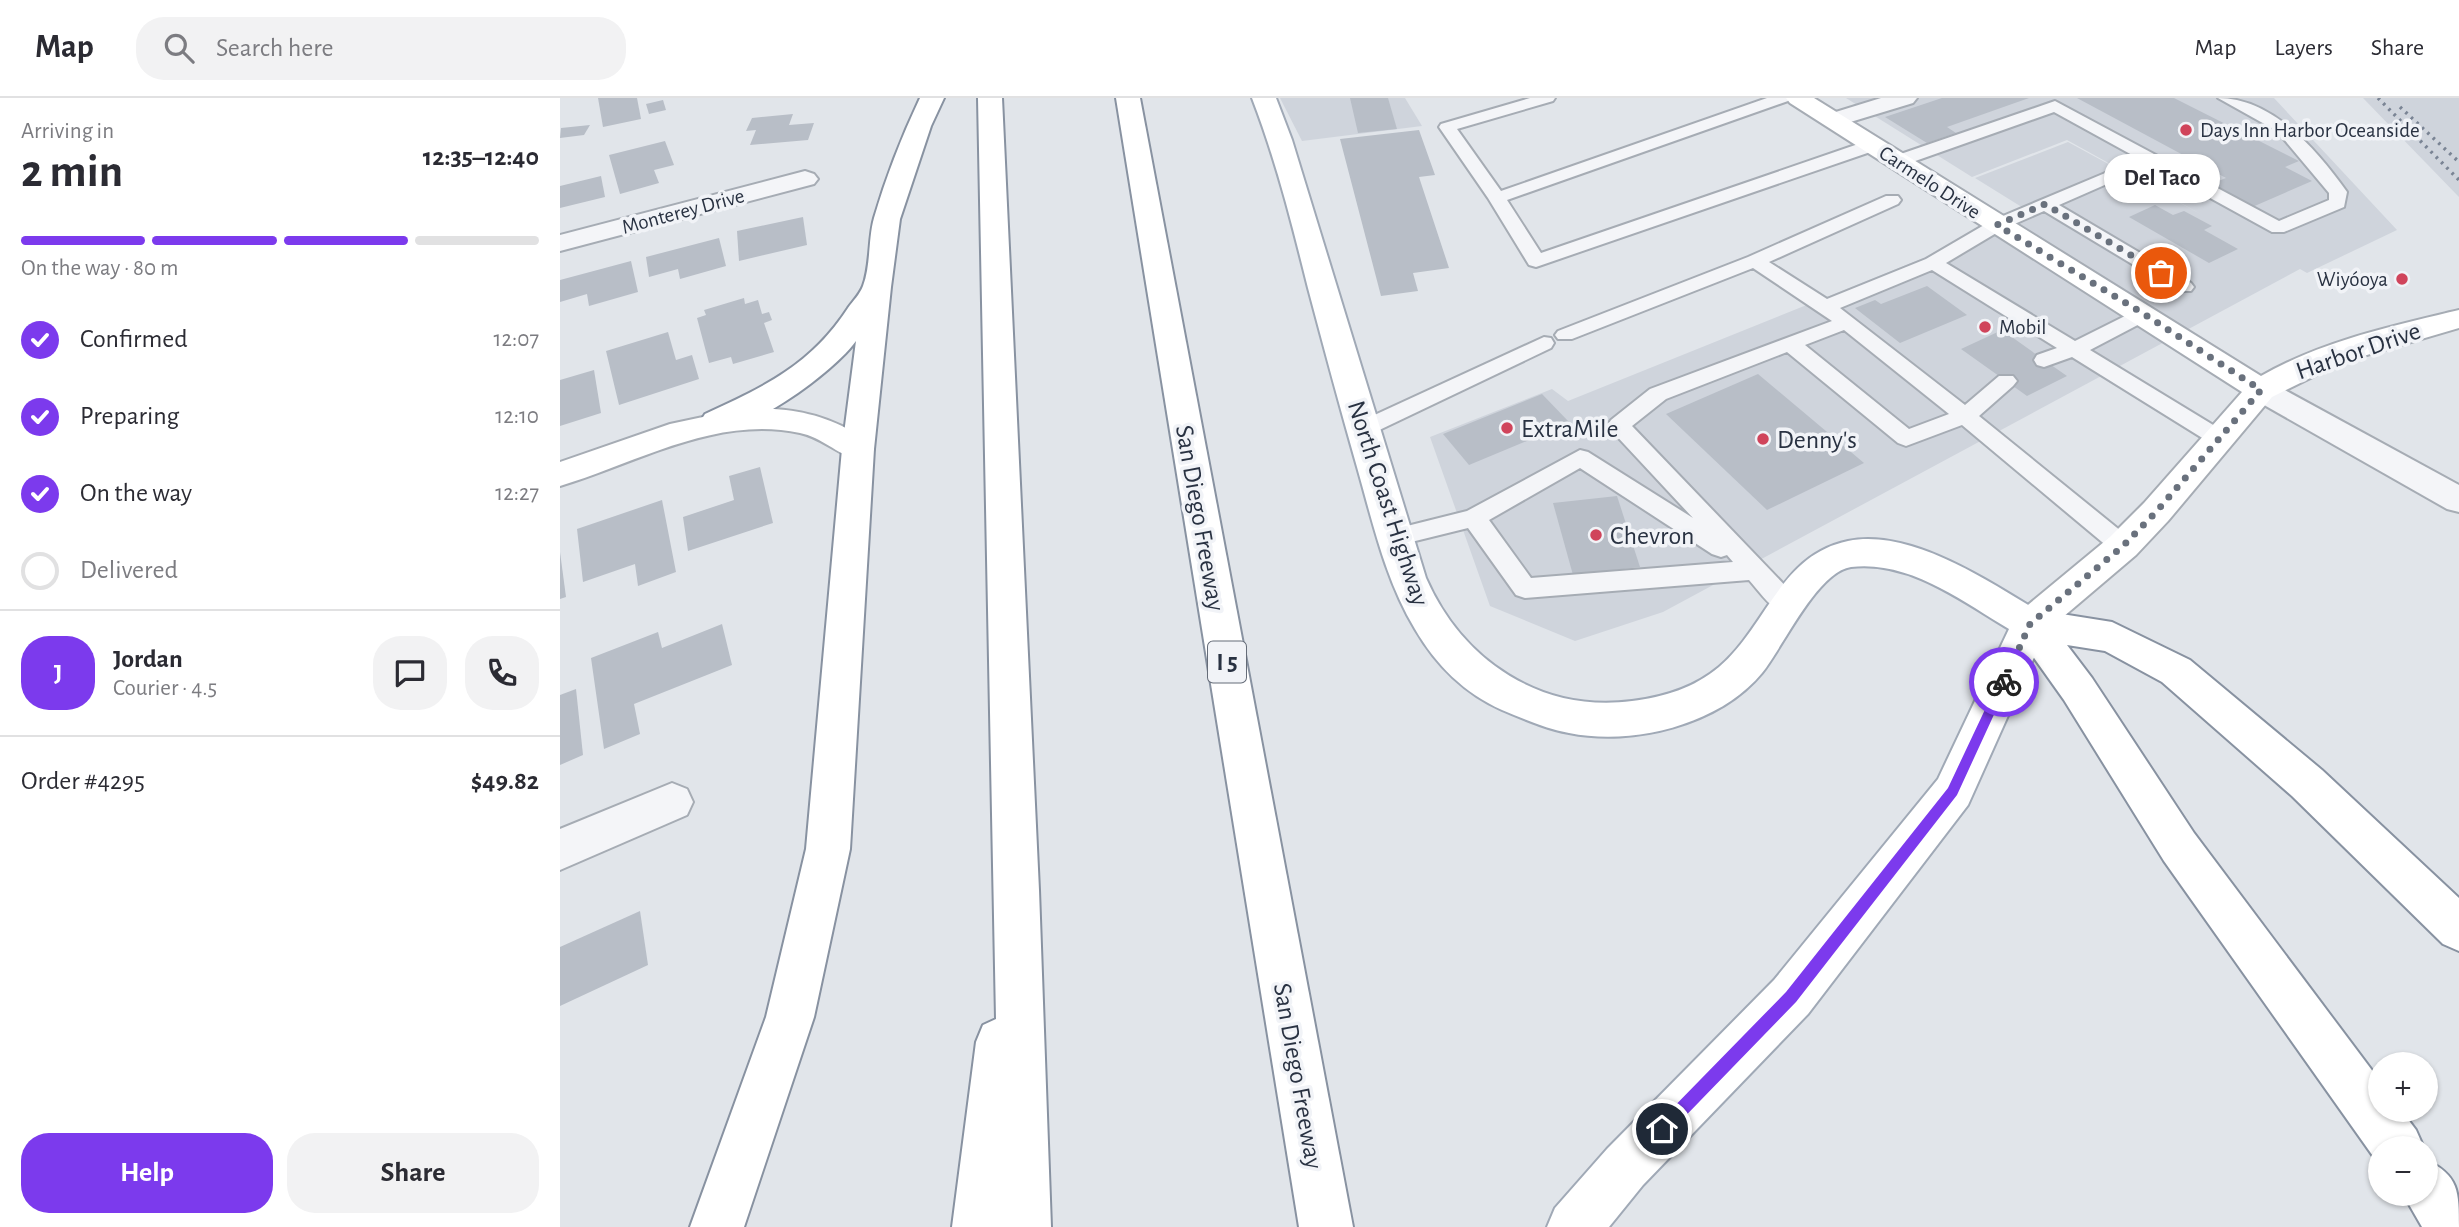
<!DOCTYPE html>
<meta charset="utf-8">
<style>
body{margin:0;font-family:"Alegreya Sans",sans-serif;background:#f2f2f3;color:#2b2b33;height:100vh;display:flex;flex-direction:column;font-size:26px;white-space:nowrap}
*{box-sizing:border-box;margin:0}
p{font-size:23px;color:#7c7c81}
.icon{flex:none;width:38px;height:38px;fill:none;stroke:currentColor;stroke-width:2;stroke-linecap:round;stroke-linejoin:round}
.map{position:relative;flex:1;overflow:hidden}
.side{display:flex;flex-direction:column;background:#fff;width:560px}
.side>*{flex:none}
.fabs{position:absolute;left:1808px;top:954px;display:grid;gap:14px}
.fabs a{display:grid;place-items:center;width:70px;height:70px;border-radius:50%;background:#fff;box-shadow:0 2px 5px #0004;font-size:35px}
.pin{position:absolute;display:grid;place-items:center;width:60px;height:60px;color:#fff;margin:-30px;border:4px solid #fff;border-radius:50%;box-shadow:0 2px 7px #0007}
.courier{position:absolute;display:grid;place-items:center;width:70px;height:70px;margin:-35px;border:5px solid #7c3aed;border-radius:50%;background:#fff;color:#222;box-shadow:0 2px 9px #0007}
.bubble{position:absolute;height:49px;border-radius:24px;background:#fff;box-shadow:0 2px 5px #0004;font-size:23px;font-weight:600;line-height:49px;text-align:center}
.overview em{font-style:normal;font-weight:600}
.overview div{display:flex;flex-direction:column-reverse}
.overview{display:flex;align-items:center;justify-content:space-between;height:119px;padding:0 21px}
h1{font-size:46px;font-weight:600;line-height:52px}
.bar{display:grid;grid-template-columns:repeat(4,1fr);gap:10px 7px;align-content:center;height:84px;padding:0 21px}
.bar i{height:9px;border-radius:5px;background:#e1e1e2}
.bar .active{background:#7c3aed}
.bar p{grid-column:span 4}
.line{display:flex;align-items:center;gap:18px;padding:0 21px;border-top:2px solid #e1e1e2}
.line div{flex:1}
.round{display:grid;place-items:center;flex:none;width:74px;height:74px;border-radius:28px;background:#f2f2f3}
ol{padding:0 21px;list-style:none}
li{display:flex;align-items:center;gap:21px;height:77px}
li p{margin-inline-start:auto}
li .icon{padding:7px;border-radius:50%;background:#7c3aed;color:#fff;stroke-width:4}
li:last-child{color:#7c7c81}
li i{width:38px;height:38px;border:4px solid #e1e1e2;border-radius:50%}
.primary-button{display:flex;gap:14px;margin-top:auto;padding:14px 21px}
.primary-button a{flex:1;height:80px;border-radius:28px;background:#7c3aed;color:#fff;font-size:28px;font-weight:600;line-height:80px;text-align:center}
.primary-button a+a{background:#f2f2f3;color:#2b2b33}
header{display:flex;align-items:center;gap:42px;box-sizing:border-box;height:98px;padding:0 35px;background:#fff;border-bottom:2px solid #e1e1e2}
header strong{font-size:33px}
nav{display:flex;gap:38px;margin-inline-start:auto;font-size:24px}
.search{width:490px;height:63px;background:#f2f2f3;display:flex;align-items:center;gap:18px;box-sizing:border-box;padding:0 24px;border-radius:28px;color:#7c7c81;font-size:26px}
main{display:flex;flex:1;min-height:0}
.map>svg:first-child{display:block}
.built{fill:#cfd4dc}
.building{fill:#b8bec7}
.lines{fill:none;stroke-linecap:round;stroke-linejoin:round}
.lane-casing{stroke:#a6acb4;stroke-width:4}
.street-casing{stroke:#a6acb4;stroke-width:4}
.secondary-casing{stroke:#a6acb4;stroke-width:4}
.primary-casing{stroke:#a0a9b6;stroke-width:4}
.highway-casing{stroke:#8892a1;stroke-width:4}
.lane{fill:#f4f5f8;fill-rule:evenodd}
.street{fill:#f4f5f8;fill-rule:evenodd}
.secondary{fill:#fff;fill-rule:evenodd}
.primary{fill:#fff;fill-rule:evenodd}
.highway{fill:#fff;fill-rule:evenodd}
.rail{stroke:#7a8494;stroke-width:3.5;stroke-dasharray:2.5 5;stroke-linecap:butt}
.route{fill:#7c3aed}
.done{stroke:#69717d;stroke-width:7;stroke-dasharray:0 12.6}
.poi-dot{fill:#d0445b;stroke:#f1f3f7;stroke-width:2.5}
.labels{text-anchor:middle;stroke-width:7;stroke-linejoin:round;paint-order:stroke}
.far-poi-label{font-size:21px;fill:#293242;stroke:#f1f3f7;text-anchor:start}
.far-street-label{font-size:21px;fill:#293242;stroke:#f1f3f7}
.shield{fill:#f1f3f7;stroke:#656c78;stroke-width:2}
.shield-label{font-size:24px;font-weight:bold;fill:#293242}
.street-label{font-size:26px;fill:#293242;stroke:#f1f3f7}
.poi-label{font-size:26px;fill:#293242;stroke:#f1f3f7;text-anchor:start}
</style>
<header>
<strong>Map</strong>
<div class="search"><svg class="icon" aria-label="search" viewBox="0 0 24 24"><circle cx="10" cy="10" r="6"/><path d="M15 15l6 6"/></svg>Search here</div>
<nav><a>Map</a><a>Layers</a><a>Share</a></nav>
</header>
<main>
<section class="side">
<div class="overview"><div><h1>2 min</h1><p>Arriving in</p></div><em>12:35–12:40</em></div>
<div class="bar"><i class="active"></i><i class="active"></i><i class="active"></i><i></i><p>On the way · 80 m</p></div>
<ol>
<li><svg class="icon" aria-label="check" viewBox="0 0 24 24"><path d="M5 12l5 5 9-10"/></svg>Confirmed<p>12:07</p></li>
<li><svg class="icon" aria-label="check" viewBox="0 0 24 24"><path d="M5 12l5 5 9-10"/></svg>Preparing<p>12:10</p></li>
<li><svg class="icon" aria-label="check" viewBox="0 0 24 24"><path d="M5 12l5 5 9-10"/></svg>On the way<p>12:27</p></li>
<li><i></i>Delivered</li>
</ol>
<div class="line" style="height:126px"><b class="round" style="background:#7c3aed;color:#fff">J</b><div><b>Jordan</b><p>Courier · 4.5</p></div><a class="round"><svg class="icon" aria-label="chat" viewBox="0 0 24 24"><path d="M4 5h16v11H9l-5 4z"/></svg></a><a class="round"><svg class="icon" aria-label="phone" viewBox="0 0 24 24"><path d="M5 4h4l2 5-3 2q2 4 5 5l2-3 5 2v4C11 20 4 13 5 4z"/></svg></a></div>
<div class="line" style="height:91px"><div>Order #4295</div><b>$49.82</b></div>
<div class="primary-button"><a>Help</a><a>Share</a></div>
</section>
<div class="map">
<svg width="1899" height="1129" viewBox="0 0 1899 1129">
<rect width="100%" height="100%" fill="#e1e5ea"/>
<g class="built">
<polygon points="720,0 845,0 862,28 742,43"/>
<polygon points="1286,0 1714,0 1837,132 1747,175 1740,171 1103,514 1015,543 930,508 870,339 992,291 1008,303 1473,116 1415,80 1508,44 1646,119 1507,42 1412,79"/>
<polygon points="1803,0 1899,0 1899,99"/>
</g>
<g class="building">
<polygon points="38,0 77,0 81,21 43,29"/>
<polygon points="790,0 828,0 837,31 798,35"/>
<polygon points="1382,0 1469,0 1387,29 1396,35 1367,45 1325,19"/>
<polygon points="1517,0 1614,0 1739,63 1725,69 1752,83 1690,110 1648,87 1666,80"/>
<polygon points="103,2 106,12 89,16 86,6"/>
<polygon points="233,16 229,27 254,25 248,42 190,47 196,32 186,33 192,20"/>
<polygon points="30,27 24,37 0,40 1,30"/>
<polygon points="859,32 875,77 859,79 889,170 853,175 858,193 821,198 780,41"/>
<polygon points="105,43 114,67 94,72 99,85 60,96 49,57"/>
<polygon points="41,78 45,99 0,110 0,88"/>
<polygon points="1595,107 1613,117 1624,113 1652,128 1644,132 1678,151 1649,165 1569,119"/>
<polygon points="243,119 247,147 179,163 177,133"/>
<polygon points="159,140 166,168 120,181 118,171 89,179 86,159"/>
<polygon points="71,163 78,194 29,208 27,196 0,204 0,182"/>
<polygon points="1367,188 1407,217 1340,245 1295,210 1315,202 1321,206"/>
<polygon points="184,200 185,206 198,202 202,216 209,214 212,222 204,225 214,254 173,266 171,259 149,265 137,220 146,217 144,212"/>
<polygon points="1442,232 1484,262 1507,278 1467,298 1401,251"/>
<polygon points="108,234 116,262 132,257 139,281 59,307 46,253"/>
<polygon points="34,272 41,315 0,328 0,282"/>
<polygon points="1198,276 1304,365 1207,412 1106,316"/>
<polygon points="982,296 1010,325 909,367 883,336"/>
<polygon points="200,369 213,425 128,453 123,419 174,402 169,378"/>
<polygon points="1057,398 1080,469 1013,477 993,405"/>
<polygon points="102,402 116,474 78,488 75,466 23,484 17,431"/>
<polygon points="0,454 6,499 0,501"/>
<polygon points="162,526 172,567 74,606 80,636 44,651 31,560 98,534 102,550"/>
<polygon points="16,591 23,657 0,667 0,597"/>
<polygon points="80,813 88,867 0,908 0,849"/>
</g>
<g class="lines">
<defs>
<g id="lane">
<polygon points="970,0 995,0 993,3 897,31 941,93 1207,0 1230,0 1228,3 947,102 981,155 1307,43 1319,43 1321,47 1319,51 976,169 969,167 928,100 879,29 881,26"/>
<path d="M1658 0C1713 0 1757 52 1787 94L1784 109 1724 134H1712L1494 14 1344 67H1332L1329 63 1332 59 1495 3 1719 123 1769 102V95L1717 33Z"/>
<path d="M1550 73 1559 78 1556 82 1499 107 1631 185 1634 189 1631 193H1617L1484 113 1443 131 1386 165 1515 243 1577 212H1591L1594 216 1591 220 1530 252 1668 336 1671 341 1668 346 1660 349 1652 346 1512 259 1484 269 1477 267 1474 262 1477 257 1497 250 1372 172 1280 210 1405 307 1439 278H1453L1457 283 1453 288 1419 318 1572 442 1575 448 1572 454 1563 457 1554 454 1402 327 1346 348 1338 345 1227 254 1106 301 1072 328 1237 500 1241 507 1237 514C1216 521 1202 496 1189 482L965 500 956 497 908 430 835 448 827 445 823 439 827 433 907 413 1020 352 1028 354 1133 420 1051 332 1048 327 1051 322 1090 291 1272 223 1193 170 1012 241H998L995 237 998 233 1188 159 1326 98H1338L1341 102 1338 106 1209 164 1267 201 1366 161 1431 123ZM1284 232 1389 316 1349 331 1245 247ZM1020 370 1152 456 1161 459 1167 457 1173 464 971 480 929 422Z"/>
<polygon points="984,239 991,240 994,245 991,250 811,336 803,338 795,336 792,331 795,326"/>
</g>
<g id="street">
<polygon points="1321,0 1357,0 1353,5 1274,29 1266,27 1262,22 1266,17"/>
<polygon points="245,73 254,76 258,81 254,86 0,153 0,137"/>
<polygon points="1701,282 1712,285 1899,387 1899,414 1887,411 1690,299 1685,292 1690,285"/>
<polygon points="112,685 127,691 133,704 127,717 0,772 0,731"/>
</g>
<g id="secondary">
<path d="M1226 0H1254L1701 278C1762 243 1832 228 1899 212V230L1783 264 1712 299 1608 423 1576 457 1483 536 1470 541 1457 536 1451 526 1457 516 1550 439 1584 405 1682 294 1230 5Z"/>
<path d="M185 310C225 310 259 314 293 334 302 339 309 342 314 351L310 359 298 362C277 356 261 339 240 335 156 317 77 365 0 388V364L110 326Z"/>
</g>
<path id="primary" d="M692 0H716L732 42 866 480C902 562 980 615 1072 603 1104 599 1134 590 1159 569 1207 528 1220 457 1288 443 1352 430 1431 485 1483 516L1489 526 1408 707 1248 916 1083 1087 1049 1129H987L995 1110 1047 1051 1214 882 1378 681 1449 531C1402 503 1349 462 1291 469 1257 474 1223 549 1202 575 1159 627 1073 648 1009 635 986 631 964 621 942 612 904 595 876 567 855 531 825 481 813 425 797 369 780 310 764 250 748 190 732 126 716 62 692 0Z"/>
<g id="highway">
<path d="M360 0H384L371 28 340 121 331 189 314 351 290 751 254 919 184 1129H130L206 919 246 751 282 351 296 243C274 274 182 342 145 332L140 324 145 316C204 289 251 267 288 210 293 203 300 196 303 188 311 167 308 141 314 120 326 79 342 38 360 0Z"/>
<polygon points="418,0 442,0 479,792 491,1129 392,1129 416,944 423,927 436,921"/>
<polygon points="556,0 580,0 793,1129 739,1129"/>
<polygon points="1470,511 1552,524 1630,562 1762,672 1899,800 1899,853 1883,846 1732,698 1602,584 1545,553 1507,547 1532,580 1634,735 1820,983 1820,1012 1841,1012 1856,1032 1864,1050 1820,1050 1820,1068 1604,763 1504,602 1457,536 1451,526 1457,516"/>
<path d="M1866 1062C1899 1077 1899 1094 1899 1129H1862L1843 1096H1866Z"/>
</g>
</defs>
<use href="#lane" class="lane-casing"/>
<use href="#street" class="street-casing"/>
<use href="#secondary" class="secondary-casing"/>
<use href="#primary" class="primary-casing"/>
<use href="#highway" class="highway-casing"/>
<use href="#lane" class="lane"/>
<use href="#street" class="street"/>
<use href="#secondary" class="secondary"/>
<use href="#primary" class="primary"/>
<use href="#highway" class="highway"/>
<g class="rail">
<polyline points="1818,0 1899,82"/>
<polyline points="1840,9 1899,64"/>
</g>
</g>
<polygon class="route" points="1444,579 1449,584 1397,697 1236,904 1107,1037 1102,1039 1097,1037 1094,1031 1097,1026 1226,894 1388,690 1438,584"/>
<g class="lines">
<polyline class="done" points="1444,584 1470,526 1563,448 1596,414 1701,292 1584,216 1437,127 1485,106 1601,175"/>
</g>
<g class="poi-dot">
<circle cx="1626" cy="32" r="7"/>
<circle cx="1842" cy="181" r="7"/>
<circle cx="1425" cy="229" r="7"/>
<circle cx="947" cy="330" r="7"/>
<circle cx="1203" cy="341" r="7"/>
<circle cx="1036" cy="437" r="7"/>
</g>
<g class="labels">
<g class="far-poi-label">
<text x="1640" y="39">Days Inn Harbor Oceanside</text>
<text x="1828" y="188" text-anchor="end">Wiyóoya</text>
<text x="1439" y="236">Mobil</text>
</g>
<g class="far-street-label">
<text transform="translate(1370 84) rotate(33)" y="7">Carmelo Drive</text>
<text transform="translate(123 113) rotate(-15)" y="7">Monterey Drive</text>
</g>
<rect class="shield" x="648" y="543.5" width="38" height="41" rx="5"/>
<g class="shield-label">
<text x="667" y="572">I 5</text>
</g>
<g class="street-label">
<text transform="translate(1798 252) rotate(-19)" y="9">Harbor Drive</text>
<text transform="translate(829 405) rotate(72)" y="9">North Coast Highway</text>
<text transform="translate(641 420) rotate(80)" y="9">San Diego Freeway</text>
<text transform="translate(739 978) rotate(80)" y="9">San Diego Freeway</text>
</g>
<g class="poi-label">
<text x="961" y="339">ExtraMile</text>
<text x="1217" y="350">Denny's</text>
<text x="1050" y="446">Chevron</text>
</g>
</g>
</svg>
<div class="fabs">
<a>+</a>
<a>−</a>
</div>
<div class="pin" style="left:1601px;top:175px;background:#ea580c"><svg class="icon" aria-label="bag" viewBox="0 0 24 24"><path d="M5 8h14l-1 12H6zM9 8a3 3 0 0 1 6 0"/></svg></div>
<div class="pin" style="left:1102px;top:1031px;background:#1f2937"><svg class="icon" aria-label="home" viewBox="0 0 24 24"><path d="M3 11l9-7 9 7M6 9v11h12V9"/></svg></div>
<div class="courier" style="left:1444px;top:584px"><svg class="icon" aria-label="bike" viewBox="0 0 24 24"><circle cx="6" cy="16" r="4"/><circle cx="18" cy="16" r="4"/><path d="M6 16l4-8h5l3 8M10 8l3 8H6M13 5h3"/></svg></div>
<div class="bubble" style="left:1544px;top:56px;width:116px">Del Taco</div>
</div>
</main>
